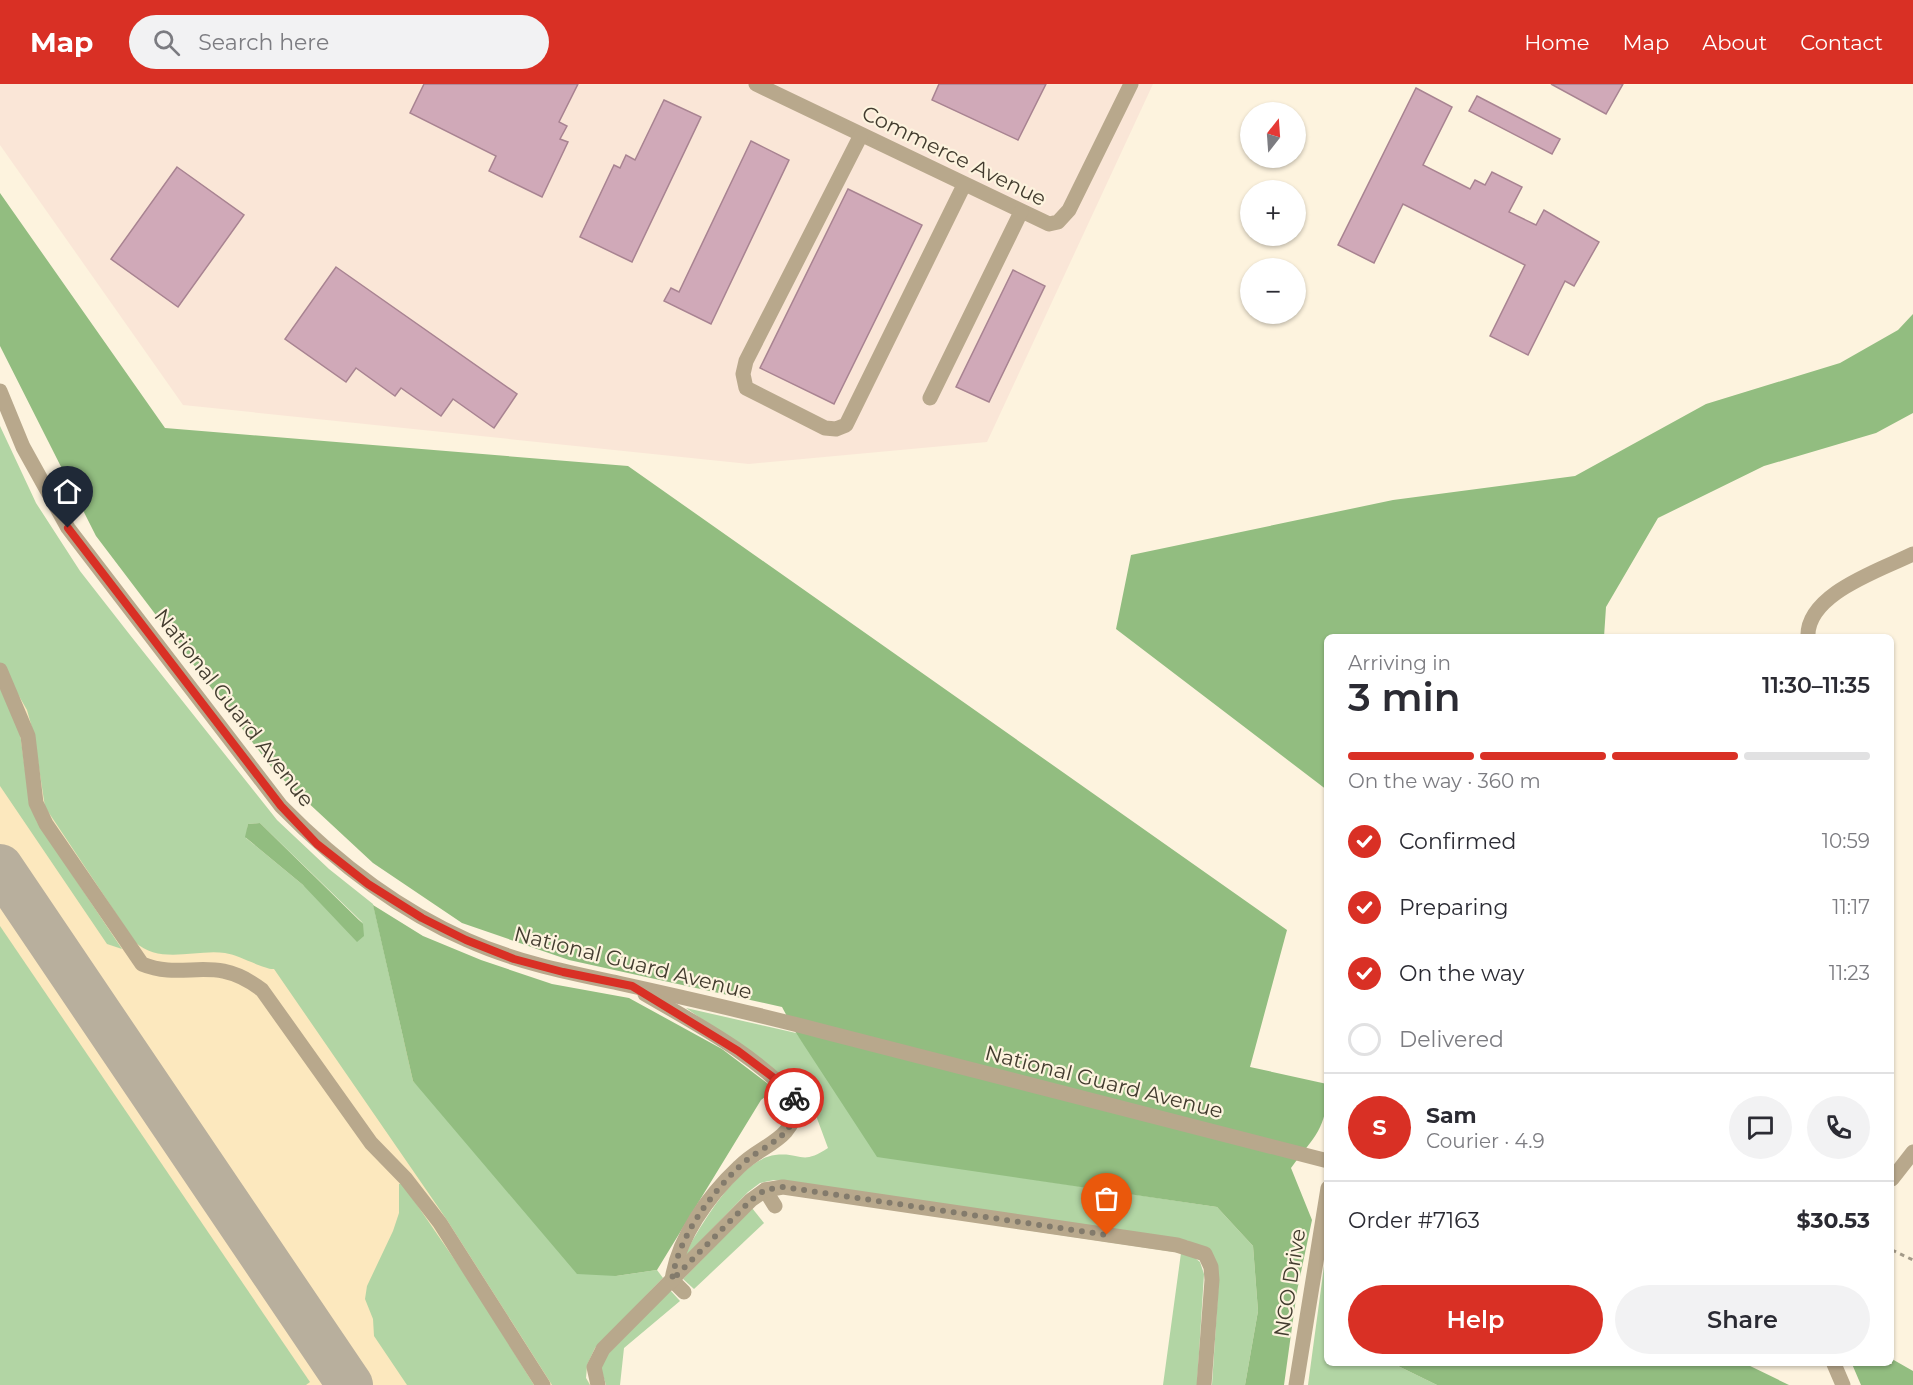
<!DOCTYPE html>
<meta charset="utf-8">
<style>
body{margin:0;font-family:Montserrat,sans-serif;background:#f2f2f3;color:#2b2b33;height:100vh;display:flex;flex-direction:column;font-size:22px;white-space:nowrap}
*{box-sizing:border-box;margin:0}
p{font-size:20px;color:#7c7c81}
.icon{flex:none;width:33px;height:33px;fill:none;stroke:currentColor;stroke-width:2;stroke-linecap:round;stroke-linejoin:round}
.map{position:relative;flex:1;overflow:hidden}
.side{position:absolute;left:1324px;top:550px;width:570px;height:732px;display:flex;flex-direction:column;background:#fff;border-radius:9px;box-shadow:0 2px 4px #0004}
.side>*{flex:none}
.needle{width:39px;rotate:17deg}
.controls{position:absolute;left:1240px;top:18px;display:grid;gap:12px}
.controls a{display:grid;place-items:center;width:66px;height:66px;border-radius:50%;background:#fff;box-shadow:0 2px 4px #0004;font-size:30px}
.pin{position:absolute;display:grid;place-items:center;width:51px;height:51px;color:#fff;margin:-62px -26px;border-radius:50% 50% 50% 0;rotate:-45deg;box-shadow:0 0 6px #0007}
.pin .icon{rotate:45deg}
.courier{position:absolute;display:grid;place-items:center;width:60px;height:60px;margin:-30px;border:4px solid #d93025;border-radius:50%;background:#fff;color:#222;box-shadow:0 2px 8px #0007}
.headline em{font-style:normal;font-weight:600}
.headline div{display:flex;flex-direction:column-reverse}
.headline{display:flex;align-items:center;justify-content:space-between;height:102px;padding:0 24px}
h1{font-size:39px;font-weight:600;line-height:45px}
.bar{display:grid;grid-template-columns:repeat(4,1fr);gap:9px 6px;align-content:center;height:72px;padding:0 24px}
.bar i{height:8px;border-radius:4px;background:#e1e1e2}
.bar .active{background:#d93025}
.bar p{grid-column:span 4}
.line{display:flex;align-items:center;gap:15px;padding:0 24px;border-top:2px solid #e1e1e2}
.line div{flex:1}
.round{display:grid;place-items:center;flex:none;width:63px;height:63px;border-radius:32px;background:#f2f2f3}
ol{padding:0 24px;list-style:none}
li{display:flex;align-items:center;gap:18px;height:66px}
li p{margin-inline-start:auto}
li .icon{padding:6px;border-radius:50%;background:#d93025;color:#fff;stroke-width:4}
li:last-child{color:#7c7c81}
li i{width:33px;height:33px;border:3px solid #e1e1e2;border-radius:50%}
.primary-button{display:flex;gap:12px;margin-top:auto;padding:12px 24px}
.primary-button a{flex:1;height:69px;border-radius:36px;background:#d93025;color:#fff;font-size:24px;font-weight:600;line-height:69px;text-align:center}
.primary-button a+a{background:#f2f2f3;color:#2b2b33}
header{display:flex;align-items:center;gap:36px;box-sizing:border-box;height:84px;padding:0 30px;background:#d93025;color:#fff}
header strong{font-size:28px}
nav{display:flex;gap:33px;margin-inline-start:auto;font-size:21px}
.search{width:420px;height:54px;background:#f2f2f3;display:flex;align-items:center;gap:15px;box-sizing:border-box;padding:0 21px;border-radius:33px;color:#7c7c81;font-size:22px}
.map>svg:first-child{display:block}
.built{fill:#fce8be}
.industrial{fill:#fae6d7}
.green{fill:#b2d5a4;fill-rule:evenodd}
.forest{fill:#92bd80}
.lines{fill:none;stroke-linecap:round;stroke-linejoin:round}
.taxiway{stroke:#b8af9d;stroke-width:46}
.building{fill:#d0a9b8;stroke:#a88391;stroke-width:1.5}
.path{stroke:#a39a89;stroke-width:3;stroke-dasharray:4.5 4.5;stroke-linecap:butt}
.minor{stroke:#b8a88c;stroke-width:15}
.done{stroke:#837b6c;stroke-width:6;stroke-dasharray:0 10.8}
.route{stroke:#d93025;stroke-width:8}
.labels{text-anchor:middle;stroke-width:4.5;stroke-linejoin:round;paint-order:stroke}
.street-label{font-size:21px;fill:#423b2e;stroke:#fdf3de}
</style>
<header>
<strong>Map</strong>
<div class="search"><svg class="icon" aria-label="search" viewBox="0 0 24 24"><circle cx="10" cy="10" r="6"/><path d="M15 15l6 6"/></svg>Search here</div>
<nav><a>Home</a><a>Map</a><a>About</a><a>Contact</a></nav>
</header>
<div class="map">
<svg width="1913" height="1301" viewBox="0 0 1913 1301">
<rect width="100%" height="100%" fill="#fdf3de"/>
<polygon class="built" points="0,489 636,1224 595,1264 587,1281 586,1294 591,1301 0,1301"/>
<polygon class="industrial" points="0,0 1153,0 987,358 749,380 183,321 0,61"/>
<g class="green">
<path d="M0 342 36 419 80 487 130 551 277 736 329 785 373 820 413 997 616 1192 657 1186 663 1194 595 1264 587 1281 586 1294 590 1301H552L447 1136 274 885C265 886 239 871 225 869 195 865 160 881 135 858L45 723 34 651 27 626 0 579ZM260 739 363 839 303 801 246 754 248 740Z"/>
<polygon points="0,604 20,649 29,715 37,738 122,865 107,860 0,702"/>
<polygon points="0,842 310,1298 306,1301 0,1301"/>
<path d="M686 924 796 949 815 975 972 1086 1217 1123 1253 1162 1258 1227 1245 1301H1212L1219 1193 1189 1157 774 1096 760 1099 748 1108 682 1176C697 1146 739 1075 775 1071 802 1068 801 1082 828 1064L808 1010Z"/>
<polygon points="402,1099 472,1201 534,1301 407,1301 374,1252 373,1235 365,1215 367,1202 393,1147 399,1129 399,1100"/>
<polygon points="790,1111 1190,1170 1200,1178 1204,1190 1197,1301 1163,1301 1181,1169"/>
<polygon points="752,1124 764,1139 694,1205 683,1195"/>
<polygon points="1327,1160 1328,1280 1394,1280 1437,1301 1308,1301"/>
<polygon points="670,1206 680,1217 624,1264 620,1301 606,1301 601,1285 605,1273"/>
</g>
<g class="forest">
<path d="M0 109 165 344 628 382 1287 846 1250 983 1327 1000C1328 1044 1316 1050 1291 1084L1312 1136 1297 1207 1284 1301H1245L1258 1227 1253 1162 1217 1123 877 1073 796 949 782 923 569 876 462 839 373 779 275 688 96 452 0 262Z"/>
<polygon points="1913,230 1913,329 1876,349 1764,382 1658,434 1606,523 1604,553 1328,554 1327,706 1116,545 1131,471 1393,416 1575,392 1706,320 1840,279 1898,246"/>
<polygon points="260,739 363,840 364,852 357,858 303,801 245,753 248,740"/>
<polygon points="373,821 423,852 481,876 552,900 629,914 722,965 775,1005 761,1016 657,1186 616,1192 577,1190 413,997"/>
<polygon points="1892,1275 1913,1287 1913,1301 1861,1301 1852,1280 1892,1280"/>
<polygon points="1394,1280 1746,1280 1789,1301 1437,1301"/>
</g>
<g class="lines">
<polyline class="taxiway" points="0,783 350,1301"/>
</g>
<g class="building">
<polygon points="424,0 578,0 559,38 567,42 560,55 568,58 542,113 489,87 496,72 410,29"/>
<polygon points="939,0 1046,0 1018,56 932,16"/>
<polygon points="1551,0 1623,0 1606,30"/>
<polygon points="1416,4 1452,23 1423,81 1470,105 1475,96 1485,101 1492,88 1522,103 1509,128 1536,141 1544,126 1599,158 1574,202 1565,197 1528,271 1490,252 1525,181 1403,120 1374,179 1338,161"/>
<polygon points="1477,12 1560,55 1552,70 1469,27"/>
<polygon points="664,16 701,33 632,178 580,153 614,81 620,84 626,71 635,76"/>
<polygon points="751,57 789,76 711,240 664,217 671,204 679,208"/>
<polygon points="177,83 244,131 178,223 111,175"/>
<polygon points="848,105 922,141 834,320 760,284"/>
<polygon points="336,183 517,310 494,344 453,315 441,332 401,304 395,312 356,284 346,298 285,255"/>
<polygon points="1013,186 1045,202 989,318 956,303"/>
</g>
<g class="lines">
<polyline class="path" points="1892,1166 1913,1176"/>
<g class="minor">
<polyline points="756,0 1049,140 1058,138 1069,126 1131,0"/>
<polyline points="861,51 746,277 743,290 746,304 825,344 836,345 846,341 964,101"/>
<path d="M0 307 23 363 68 444 281 722C335 777 396 825 467 856 516 878 566 888 618 899 686 914 753 929 821 947 990 990 1159 1034 1328 1077"/>
<polyline points="930,314 1021,128"/>
<path d="M1808 554C1805 510 1881 486 1913 470"/>
<path d="M0 586 28 652 36 719 46 740 142 880C186 898 213 868 262 906L371 1059 406 1095 440 1139 543 1301"/>
<path d="M645 910C698 941 756 971 798 1018 793 1058 763 1059 739 1083 708 1112 678 1154 672 1196L684 1208"/>
<polyline points="1892,1095 1913,1068"/>
<polyline points="765,1106 775,1122"/>
<polyline points="1834,1280 1843,1301"/>
<polyline points="598,1301 594,1283 603,1265 751,1116 765,1106 783,1103 1177,1161 1205,1170 1211,1183 1212,1196 1204,1301"/>
<polyline points="1296,1301 1328,1104"/>
</g>
</g>
<g class="lines">
<path class="done" d="M794 1014 798 1018C793 1058 763 1059 739 1083 709 1112 678 1154 672 1196L751 1116 765 1106 783 1103 1107 1151"/>
<polyline class="route" points="68,444 281,722 317,760 368,800 422,834 466,856 514,875 563,888 632,902 738,967 782,1000 794,1014"/>
</g>
<g class="labels">
<g class="street-label">
<text transform="translate(954 72) rotate(26)" y="7">Commerce Avenue</text>
<text transform="translate(234 624) rotate(52)" y="7">National Guard Avenue</text>
<text transform="translate(633 879) rotate(14)" y="7">National Guard Avenue</text>
<text transform="translate(1104 998) rotate(14)" y="7">National Guard Avenue</text>
<text transform="translate(1290 1199) rotate(-81)" y="7">NCO Drive</text>
</g>
</g>
</svg>
<div class="controls">
<a><svg class="needle" viewBox="-14 -14 28 28"><path d="M0-13l5 13h-10z" fill="#e53935"/><path d="M0 13l5-13h-10z" fill="#7c7c81"/></svg></a>
<a>+</a>
<a>−</a>
</div>
<div class="pin" style="left:1107px;top:1151px;background:#ea580c"><svg class="icon" aria-label="bag" viewBox="0 0 24 24"><path d="M5 8h14l-1 12H6zM9 8a3 3 0 0 1 6 0"/></svg></div>
<div class="pin" style="left:68px;top:444px;background:#1f2937"><svg class="icon" aria-label="home" viewBox="0 0 24 24"><path d="M3 11l9-7 9 7M6 9v11h12V9"/></svg></div>
<div class="courier" style="left:794px;top:1014px"><svg class="icon" aria-label="bike" viewBox="0 0 24 24"><circle cx="6" cy="16" r="4"/><circle cx="18" cy="16" r="4"/><path d="M6 16l4-8h5l3 8M10 8l3 8H6M13 5h3"/></svg></div>
<section class="side">
<div class="headline"><div><h1>3 min</h1><p>Arriving in</p></div><em>11:30–11:35</em></div>
<div class="bar"><i class="active"></i><i class="active"></i><i class="active"></i><i></i><p>On the way · 360 m</p></div>
<ol>
<li><svg class="icon" aria-label="check" viewBox="0 0 24 24"><path d="M5 12l5 5 9-10"/></svg>Confirmed<p>10:59</p></li>
<li><svg class="icon" aria-label="check" viewBox="0 0 24 24"><path d="M5 12l5 5 9-10"/></svg>Preparing<p>11:17</p></li>
<li><svg class="icon" aria-label="check" viewBox="0 0 24 24"><path d="M5 12l5 5 9-10"/></svg>On the way<p>11:23</p></li>
<li><i></i>Delivered</li>
</ol>
<div class="line" style="height:108px"><b class="round" style="background:#d93025;color:#fff">S</b><div><b>Sam</b><p>Courier · 4.9</p></div><a class="round"><svg class="icon" aria-label="chat" viewBox="0 0 24 24"><path d="M4 5h16v11H9l-5 4z"/></svg></a><a class="round"><svg class="icon" aria-label="phone" viewBox="0 0 24 24"><path d="M5 4h4l2 5-3 2q2 4 5 5l2-3 5 2v4C11 20 4 13 5 4z"/></svg></a></div>
<div class="line" style="height:78px"><div>Order #7163</div><b>$30.53</b></div>
<div class="primary-button"><a>Help</a><a>Share</a></div>
</section>
</div>
